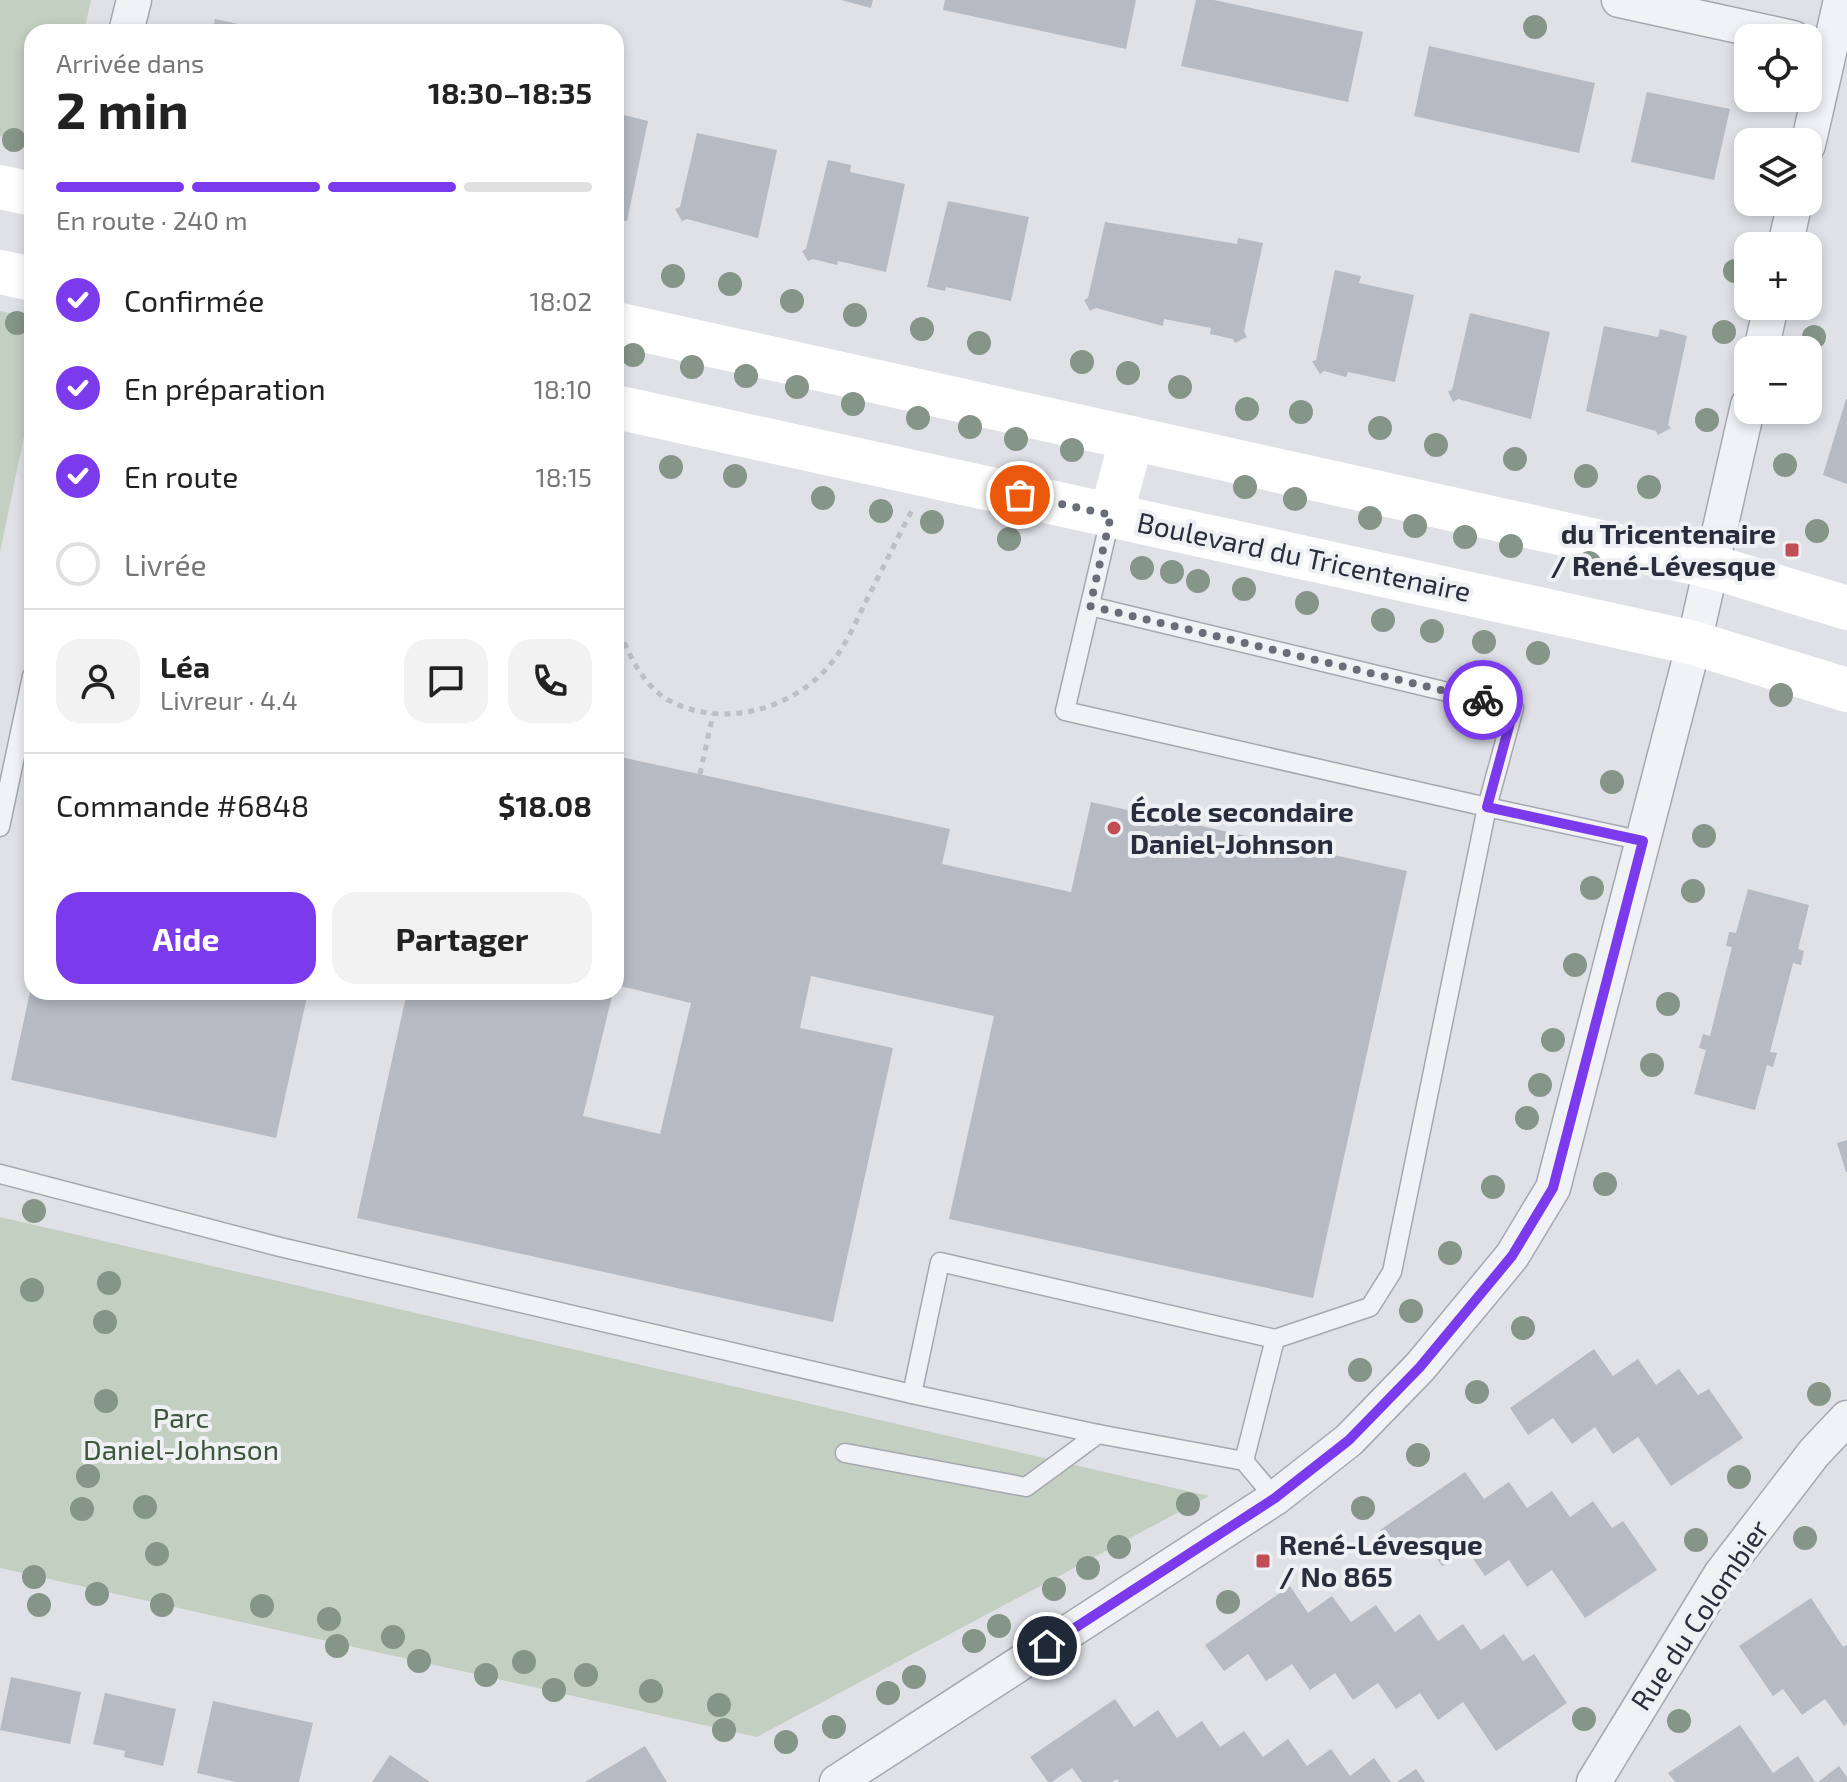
<!DOCTYPE html>
<html lang="fr">
<meta charset="utf-8">
<style>
body{margin:0;font-family:"Exo 2",sans-serif;background:#f2f2f2;color:#222;height:100vh;display:flex;flex-direction:column;font-size:30px;white-space:nowrap}
*{box-sizing:border-box;margin:0}
p{font-size:26px;color:#767676}
.icon{flex:none;width:44px;height:44px;fill:none;stroke:currentColor;stroke-width:2;stroke-linecap:round;stroke-linejoin:round}
.map{position:relative;flex:1;overflow:hidden}
.panel{position:absolute;left:24px;top:24px;width:600px;height:976px;display:flex;flex-direction:column;background:#fff;border-radius:24px;box-shadow:0 4px 12px #0003}
.panel>*{flex:none}
.buttons{position:absolute;left:1734px;top:24px;display:grid;gap:16px}
.buttons a{display:grid;place-items:center;width:88px;height:88px;border-radius:16px;background:#fff;box-shadow:0 4px 12px #0003;font-size:40px}
.pin{position:absolute;display:grid;place-items:center;width:68px;height:68px;color:#fff;margin:-34px;border:4px solid #fff;border-radius:50%;box-shadow:0 2px 8px #0007}
.courier{position:absolute;display:grid;place-items:center;width:80px;height:80px;margin:-40px;border:6px solid #7c3aed;border-radius:50%;background:#fff;color:#222;box-shadow:0 2px 10px #0007}
.headline em{font-style:normal;font-weight:700}
.headline div{display:flex;flex-direction:column-reverse}
.headline{display:flex;align-items:center;justify-content:space-between;height:136px;padding:0 32px}
h1{font-size:52px;font-weight:700;line-height:60px}
.bar{display:grid;grid-template-columns:repeat(4,1fr);gap:12px 8px;align-content:center;height:96px;padding:0 32px}
.bar i{height:10px;border-radius:6px;background:#e0e0e0}
.bar .on{background:#7c3aed}
.bar p{grid-column:span 4}
.line{display:flex;align-items:center;gap:20px;padding:0 32px;border-top:2px solid #e0e0e0}
.line div{flex:1}
.round{display:grid;place-items:center;flex:none;width:84px;height:84px;border-radius:24px;background:#f2f2f2}
ol{padding:0 32px;list-style:none}
li{display:flex;align-items:center;gap:24px;height:88px}
li p{margin-inline-start:auto}
li .icon{padding:8px;border-radius:50%;background:#7c3aed;color:#fff;stroke-width:4}
li:last-child{color:#767676}
li i{width:44px;height:44px;border:4px solid #e0e0e0;border-radius:50%}
.primary-button{display:flex;gap:16px;margin-top:auto;padding:16px 32px}
.primary-button a{flex:1;height:92px;border-radius:24px;background:#7c3aed;color:#fff;font-size:32px;font-weight:700;line-height:92px;text-align:center}
.primary-button a+a{background:#f2f2f2;color:#222}
.map>svg:first-child{display:block}
.green{fill:#c3d0c1}
.building{fill:#b6bac3}
.lines{fill:none;stroke-linecap:round;stroke-linejoin:round}
.lane-casing{stroke:#a5a8b0;stroke-width:21}
.street-casing{stroke:#a5a8b0;stroke-width:37}
.path{stroke:#bdbfc5;stroke-width:5;stroke-dasharray:6 6;stroke-linecap:butt}
.lane{stroke:#f1f2f5;stroke-width:18}
.street{stroke:#f1f2f5;stroke-width:34}
.secondary{stroke:#fff;stroke-width:44}
.tree{fill:#859587}
.done{stroke:#696d78;stroke-width:8;stroke-dasharray:0 14.4}
.route{stroke:#7c3aed;stroke-width:10}
.poi-dot{fill:#c04f55;stroke:#eef0f4;stroke-width:3}
.labels{text-anchor:middle;stroke-width:8;stroke-linejoin:round;paint-order:stroke}
.poi-label{font-size:28px;font-weight:bold;fill:#292e3c;stroke:#eef0f4;text-anchor:start}
.street-label{font-size:28px;fill:#292e3c;stroke:#eef0f4}
.park-label{font-size:28px;fill:#3b5638;stroke:#eef0f4}
</style>
<div class="map">
<svg width="1847" height="1782" viewBox="0 0 1847 1782">
<rect width="100%" height="100%" fill="#dfe1e7"/>
<g class="green">
<polygon points="0,0 91,0 84,32 32,32 32,142 0,136"/>
<polygon points="0,311 32,318 32,398 0,552"/>
<polygon points="0,1217 1209,1496 757,1737 0,1568"/>
</g>
<g class="building">
<polygon points="841,0 873,0 871,8"/>
<polygon points="945,0 1136,0 1126,49 943,10"/>
<polygon points="1196,0 1214,0 1363,32 1348,102 1181,66"/>
<polygon points="215,19 238,24 237,32 212,32"/>
<polygon points="1429,46 1595,83 1579,153 1414,116"/>
<polygon points="1647,92 1730,109 1714,180 1631,162"/>
<polygon points="624,115 648,121 627,221 616,219 616,119 624,120"/>
<polygon points="697,133 777,150 758,238 687,219 682,221 675,209 680,207"/>
<polygon points="828,160 851,165 850,172 905,184 886,272 838,261 837,265 813,259 808,261 802,251 806,249"/>
<polygon points="948,201 1029,217 1011,301 946,287 945,291 927,287"/>
<polygon points="1105,222 1237,244 1238,238 1263,243 1244,331 1247,337 1235,343 1233,339 1210,334 1211,328 1164,319 1163,326 1096,308 1090,311 1084,300 1088,298"/>
<polygon points="1335,270 1361,276 1359,283 1414,295 1395,382 1348,372 1346,377 1324,371 1320,374 1312,361 1316,360"/>
<polygon points="1470,313 1550,332 1531,419 1458,399 1453,402 1448,391 1452,390"/>
<polygon points="1604,326 1658,337 1660,329 1687,336 1668,425 1671,428 1658,435 1656,431 1586,411"/>
<polygon points="1846,399 1847,399 1847,484 1823,475"/>
<polygon points="616,756 950,829 942,864 1071,892 1091,802 1407,871 1313,1298 949,1219 994,1016 811,976 800,1028 893,1048 833,1322 357,1218 407,992 613,992 583,1116 660,1134 691,1003 616,985"/>
<polygon points="1748,889 1809,905 1798,949 1804,951 1801,965 1793,963 1770,1052 1777,1053 1773,1067 1767,1065 1755,1110 1694,1094 1706,1050 1699,1048 1703,1034 1710,1036 1732,947 1726,946 1729,932 1736,933"/>
<polygon points="30,992 308,992 276,1138 11,1080"/>
<polygon points="1847,1140 1847,1172 1846,1172 1837,1143"/>
<polygon points="1594,1349 1613,1376 1638,1359 1656,1385 1679,1369 1698,1395 1709,1389 1743,1438 1671,1486 1638,1437 1613,1454 1595,1427 1572,1444 1553,1418 1528,1435 1510,1408"/>
<polygon points="1465,1472 1484,1499 1509,1482 1527,1508 1552,1491 1570,1517 1593,1501 1612,1528 1623,1521 1657,1570 1585,1618 1552,1570 1527,1587 1509,1560 1485,1576 1467,1550 1442,1566 1424,1540 1399,1557 1380,1530"/>
<polygon points="1290,1586 1308,1613 1332,1596 1351,1622 1376,1605 1395,1632 1420,1614 1438,1641 1463,1624 1481,1650 1504,1634 1523,1661 1534,1654 1567,1703 1496,1751 1463,1702 1438,1720 1420,1693 1396,1709 1378,1683 1353,1700 1335,1673 1310,1690 1292,1664 1266,1681 1248,1654 1224,1671 1205,1645"/>
<polygon points="1811,1598 1843,1647 1847,1645 1847,1724 1844,1726 1825,1699 1802,1715 1783,1689 1773,1696 1739,1646"/>
<polygon points="11,1677 81,1692 70,1744 0,1730"/>
<polygon points="105,1693 176,1709 163,1766 124,1757 125,1751 93,1744"/>
<polygon points="1115,1699 1134,1727 1158,1710 1177,1738 1202,1721 1220,1747 1244,1731 1263,1757 1288,1739 1307,1766 1331,1749 1350,1776 1374,1758 1391,1782 1119,1782 1117,1779 1112,1782 1082,1782 1072,1768 1052,1782 1048,1782 1030,1757"/>
<polygon points="213,1701 313,1723 299,1782 236,1782 197,1773"/>
<polygon points="1740,1725 1773,1773 1798,1756 1815,1782 1675,1782 1668,1773"/>
<polygon points="645,1746 667,1782 585,1782"/>
<polygon points="390,1755 430,1782 372,1782"/>
<polygon points="1839,1766 1847,1777 1847,1782 1818,1782"/>
<polygon points="1416,1769 1425,1782 1397,1782"/>
</g>
<g class="lines">
<defs>
<g id="lane">
<polyline points="1090,606 1514,708 1487,807 1065,711 1111,515"/>
<polyline points="0,827 32,676"/>
<polyline points="0,1174 280,1247 912,1394 1098,1434 1244,1461 1275,1498"/>
<polyline points="912,1394 940,1262 1275,1339 1370,1307 1392,1272 1487,807 1643,841"/>
<polyline points="845,1453 1026,1487 1098,1434"/>
<polyline points="1244,1461 1275,1339"/>
</g>
<g id="street">
<polyline points="1619,0 1793,38"/>
<polyline points="126,32 134,0"/>
<polyline points="1808,145 1841,0"/>
<polyline points="1785,246 1795,202"/>
<polyline points="1761,350 1771,306"/>
<polyline points="837,1782 1275,1498 1349,1440 1420,1367 1512,1256 1553,1188 1694,643 1748,405"/>
<polyline points="1594,1782 1721,1574 1814,1453 1847,1418"/>
</g>
</defs>
<use href="#lane" class="lane-casing"/>
<use href="#street" class="street-casing"/>
<g class="path">
<path d="M616 620C625 648 641 684 668 700 723 730 796 709 833 661 846 644 856 622 865 603 881 572 896 541 912 510"/>
<polyline points="700,774 713,714"/>
</g>
<use href="#lane" class="lane"/>
<use href="#street" class="street"/>
<g class="secondary">
<polyline points="0,187 32,194"/>
<polyline points="0,272 32,279"/>
<polyline points="616,324 1713,567 1847,608"/>
<polyline points="616,407 1694,643 1847,690"/>
<polyline points="1111,515 1132,438"/>
</g>
</g>
<g class="tree">
<circle cx="1535" cy="27" r="12"/>
<circle cx="14" cy="140" r="12"/>
<circle cx="1735" cy="271" r="12"/>
<circle cx="673" cy="276" r="12"/>
<circle cx="730" cy="284" r="12"/>
<circle cx="792" cy="301" r="12"/>
<circle cx="855" cy="315" r="12"/>
<circle cx="17" cy="323" r="12"/>
<circle cx="922" cy="329" r="12"/>
<circle cx="1724" cy="332" r="12"/>
<circle cx="1814" cy="337" r="12"/>
<circle cx="979" cy="343" r="12"/>
<circle cx="633" cy="355" r="12"/>
<circle cx="1082" cy="362" r="12"/>
<circle cx="692" cy="367" r="12"/>
<circle cx="1128" cy="373" r="12"/>
<circle cx="746" cy="376" r="12"/>
<circle cx="797" cy="387" r="12"/>
<circle cx="1180" cy="387" r="12"/>
<circle cx="853" cy="404" r="12"/>
<circle cx="1247" cy="409" r="12"/>
<circle cx="1301" cy="412" r="12"/>
<circle cx="918" cy="418" r="12"/>
<circle cx="1707" cy="420" r="12"/>
<circle cx="970" cy="427" r="12"/>
<circle cx="1380" cy="428" r="12"/>
<circle cx="1016" cy="439" r="12"/>
<circle cx="1436" cy="445" r="12"/>
<circle cx="1072" cy="450" r="12"/>
<circle cx="1515" cy="459" r="12"/>
<circle cx="1785" cy="465" r="12"/>
<circle cx="671" cy="467" r="12"/>
<circle cx="735" cy="476" r="12"/>
<circle cx="1586" cy="476" r="12"/>
<circle cx="1245" cy="487" r="12"/>
<circle cx="1649" cy="487" r="12"/>
<circle cx="823" cy="498" r="12"/>
<circle cx="1295" cy="499" r="12"/>
<circle cx="881" cy="511" r="12"/>
<circle cx="1370" cy="518" r="12"/>
<circle cx="932" cy="522" r="12"/>
<circle cx="1415" cy="526" r="12"/>
<circle cx="1817" cy="531" r="12"/>
<circle cx="1465" cy="537" r="12"/>
<circle cx="1009" cy="539" r="12"/>
<circle cx="1511" cy="546" r="12"/>
<circle cx="1589" cy="563" r="12"/>
<circle cx="1142" cy="568" r="12"/>
<circle cx="1172" cy="572" r="12"/>
<circle cx="1198" cy="581" r="12"/>
<circle cx="1244" cy="589" r="12"/>
<circle cx="1307" cy="603" r="12"/>
<circle cx="1383" cy="620" r="12"/>
<circle cx="1432" cy="631" r="12"/>
<circle cx="1484" cy="642" r="12"/>
<circle cx="1538" cy="653" r="12"/>
<circle cx="1781" cy="695" r="12"/>
<circle cx="1612" cy="782" r="12"/>
<circle cx="1704" cy="836" r="12"/>
<circle cx="1592" cy="888" r="12"/>
<circle cx="1693" cy="891" r="12"/>
<circle cx="1575" cy="965" r="12"/>
<circle cx="1668" cy="1004" r="12"/>
<circle cx="1553" cy="1040" r="12"/>
<circle cx="1652" cy="1065" r="12"/>
<circle cx="1540" cy="1085" r="12"/>
<circle cx="1527" cy="1118" r="12"/>
<circle cx="1605" cy="1184" r="12"/>
<circle cx="1493" cy="1187" r="12"/>
<circle cx="34" cy="1211" r="12"/>
<circle cx="1450" cy="1253" r="12"/>
<circle cx="109" cy="1283" r="12"/>
<circle cx="32" cy="1290" r="12"/>
<circle cx="1411" cy="1311" r="12"/>
<circle cx="105" cy="1322" r="12"/>
<circle cx="1523" cy="1328" r="12"/>
<circle cx="1360" cy="1370" r="12"/>
<circle cx="1477" cy="1392" r="12"/>
<circle cx="1819" cy="1394" r="12"/>
<circle cx="106" cy="1401" r="12"/>
<circle cx="1418" cy="1455" r="12"/>
<circle cx="88" cy="1476" r="12"/>
<circle cx="1739" cy="1477" r="12"/>
<circle cx="1188" cy="1504" r="12"/>
<circle cx="145" cy="1507" r="12"/>
<circle cx="1363" cy="1508" r="12"/>
<circle cx="82" cy="1509" r="12"/>
<circle cx="1805" cy="1538" r="12"/>
<circle cx="1696" cy="1540" r="12"/>
<circle cx="1119" cy="1547" r="12"/>
<circle cx="157" cy="1554" r="12"/>
<circle cx="1088" cy="1568" r="12"/>
<circle cx="34" cy="1577" r="12"/>
<circle cx="1054" cy="1589" r="12"/>
<circle cx="97" cy="1594" r="12"/>
<circle cx="1228" cy="1602" r="12"/>
<circle cx="39" cy="1605" r="12"/>
<circle cx="162" cy="1605" r="12"/>
<circle cx="262" cy="1606" r="12"/>
<circle cx="329" cy="1619" r="12"/>
<circle cx="999" cy="1626" r="12"/>
<circle cx="393" cy="1637" r="12"/>
<circle cx="974" cy="1641" r="12"/>
<circle cx="337" cy="1646" r="12"/>
<circle cx="419" cy="1661" r="12"/>
<circle cx="524" cy="1662" r="12"/>
<circle cx="486" cy="1675" r="12"/>
<circle cx="586" cy="1675" r="12"/>
<circle cx="914" cy="1677" r="12"/>
<circle cx="554" cy="1690" r="12"/>
<circle cx="651" cy="1691" r="12"/>
<circle cx="888" cy="1693" r="12"/>
<circle cx="719" cy="1705" r="12"/>
<circle cx="1584" cy="1719" r="12"/>
<circle cx="1679" cy="1721" r="12"/>
<circle cx="834" cy="1727" r="12"/>
<circle cx="724" cy="1730" r="12"/>
<circle cx="786" cy="1742" r="12"/>
</g>
<g class="lines">
<polyline class="done" points="1020,495 1111,515 1090,606 1483,700"/>
<polyline class="route" points="1047,1646 1275,1498 1349,1440 1420,1367 1512,1256 1553,1188 1643,841 1487,807 1514,708 1483,700"/>
</g>
<g class="poi-dot">
<rect x="1784" y="542" width="16" height="16" rx="4"/>
<circle cx="1114" cy="828" r="8"/>
<rect x="1255" y="1553" width="16" height="16" rx="4"/>
</g>
<g class="labels">
<g class="poi-label">
<text x="1776" y="544" text-anchor="end">du Tricentenaire<tspan x="1776" dy="32">/ René-Lévesque</tspan></text>
<text x="1130" y="822">École secondaire<tspan x="1130" dy="32">Daniel-Johnson</tspan></text>
<text x="1279" y="1555">René-Lévesque<tspan x="1279" dy="32">/ No 865</tspan></text>
</g>
<g class="street-label">
<text transform="translate(1304 557) rotate(12)" y="10">Boulevard du Tricentenaire</text>
<text transform="translate(1700 1615) rotate(-56)" y="10">Rue du Colombier</text>
</g>
<g class="park-label">
<text x="181" y="1428">Parc<tspan x="181" dy="32">Daniel-Johnson</tspan></text>
</g>
</g>
</svg>
<div class="buttons">
<a><svg class="icon" aria-label="locate" viewBox="0 0 24 24"><circle cx="12" cy="12" r="6"/><path d="M12 2v4M12 18v4M2 12h4M18 12h4"/></svg></a>
<a><svg class="icon" aria-label="layers" viewBox="0 0 24 24"><path d="M12 4l9 5-9 5-9-5zM3 14l9 5 9-5"/></svg></a>
<a>+</a>
<a>−</a>
</div>
<div class="pin" style="left:1020px;top:495px;background:#ea580c"><svg class="icon" aria-label="bag" viewBox="0 0 24 24"><path d="M5 8h14l-1 12H6zM9 8a3 3 0 0 1 6 0"/></svg></div>
<div class="pin" style="left:1047px;top:1646px;background:#1f2937"><svg class="icon" aria-label="home" viewBox="0 0 24 24"><path d="M3 11l9-7 9 7M6 9v11h12V9"/></svg></div>
<div class="courier" style="left:1483px;top:700px"><svg class="icon" aria-label="bike" viewBox="0 0 24 24"><circle cx="6" cy="16" r="4"/><circle cx="18" cy="16" r="4"/><path d="M6 16l4-8h5l3 8M10 8l3 8H6M13 5h3"/></svg></div>
<section class="panel">
<div class="headline"><div><h1>2 min</h1><p>Arrivée dans</p></div><em>18:30–18:35</em></div>
<div class="bar"><i class="on"></i><i class="on"></i><i class="on"></i><i></i><p>En route · 240 m</p></div>
<ol>
<li><svg class="icon" aria-label="check" viewBox="0 0 24 24"><path d="M5 12l5 5 9-10"/></svg>Confirmée<p>18:02</p></li>
<li><svg class="icon" aria-label="check" viewBox="0 0 24 24"><path d="M5 12l5 5 9-10"/></svg>En préparation<p>18:10</p></li>
<li><svg class="icon" aria-label="check" viewBox="0 0 24 24"><path d="M5 12l5 5 9-10"/></svg>En route<p>18:15</p></li>
<li><i></i>Livrée</li>
</ol>
<div class="line" style="height:144px"><a class="round"><svg class="icon" aria-label="person" viewBox="0 0 24 24"><circle cx="12" cy="8" r="4"/><path d="M4 21q1-7 8-7t8 7"/></svg></a><div><b>Léa</b><p>Livreur · 4.4</p></div><a class="round"><svg class="icon" aria-label="chat" viewBox="0 0 24 24"><path d="M4 5h16v11H9l-5 4z"/></svg></a><a class="round"><svg class="icon" aria-label="phone" viewBox="0 0 24 24"><path d="M5 4h4l2 5-3 2q2 4 5 5l2-3 5 2v4C11 20 4 13 5 4z"/></svg></a></div>
<div class="line" style="height:104px"><div>Commande #6848</div><b>$18.08</b></div>
<div class="primary-button"><a>Aide</a><a>Partager</a></div>
</section>
</div>
